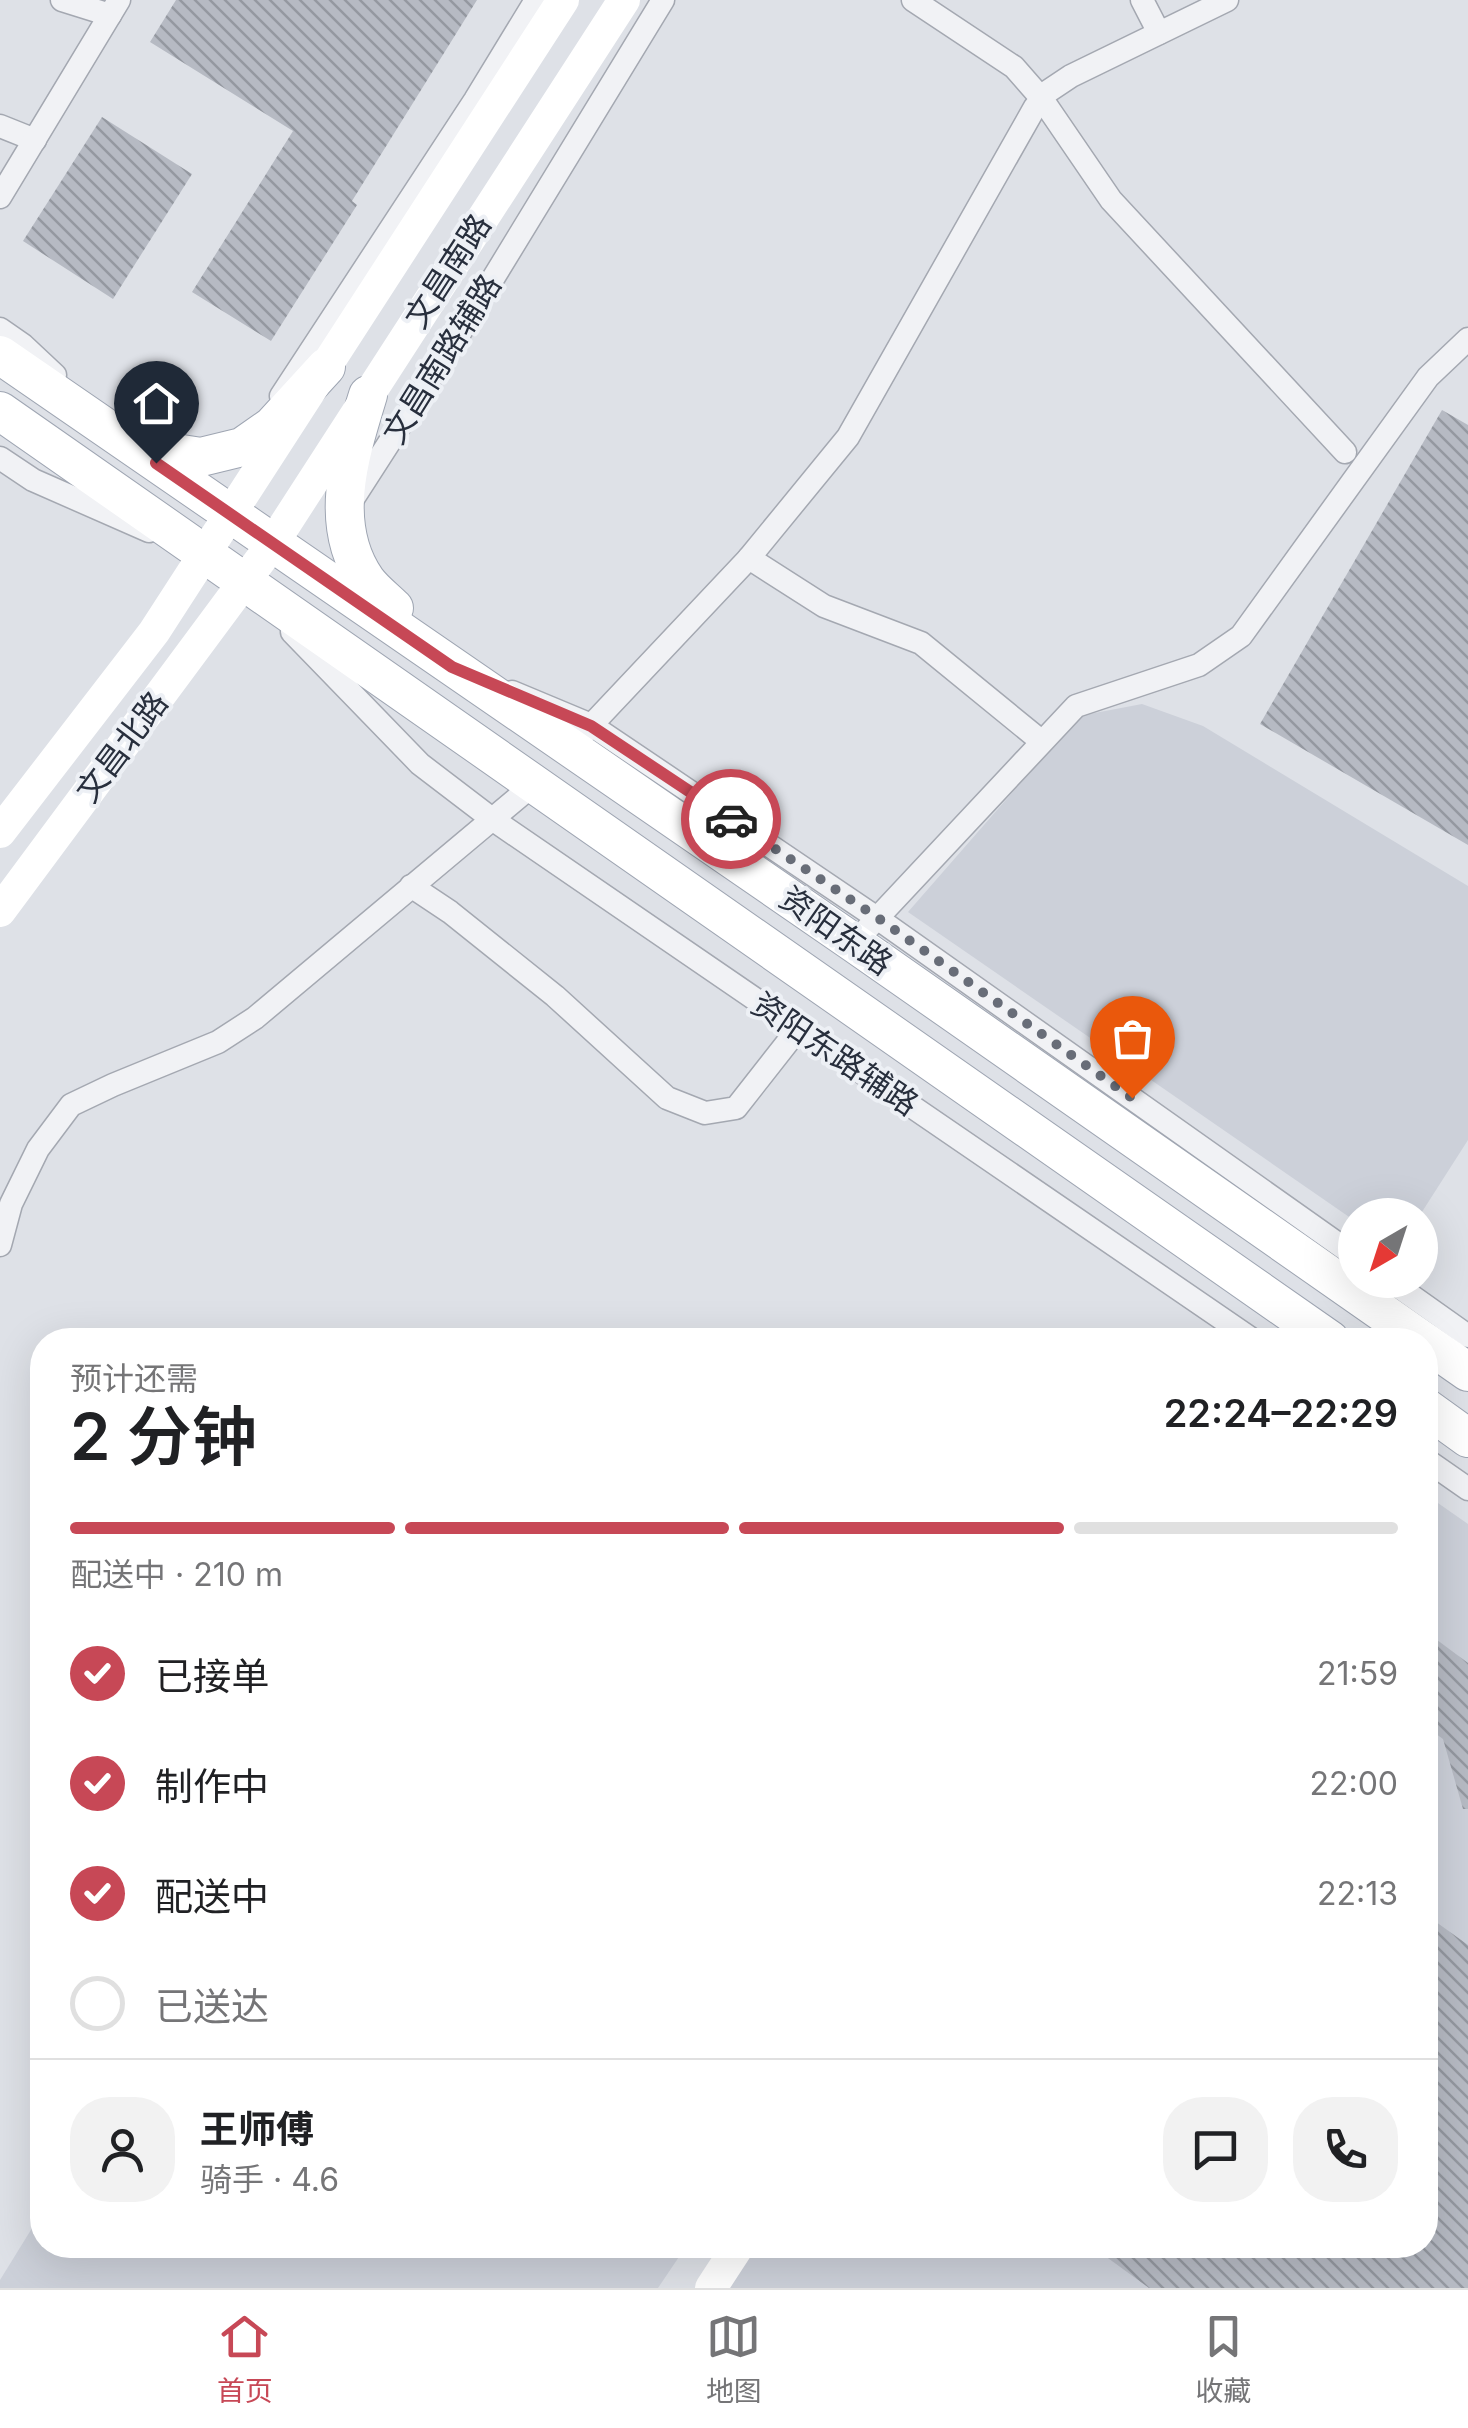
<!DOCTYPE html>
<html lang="zh">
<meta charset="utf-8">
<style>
body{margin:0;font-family:Inter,"Noto Sans SC",sans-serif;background:#f2f2f2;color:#202124;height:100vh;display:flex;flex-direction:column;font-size:38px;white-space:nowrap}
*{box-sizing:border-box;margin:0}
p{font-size:32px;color:#757577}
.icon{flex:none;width:55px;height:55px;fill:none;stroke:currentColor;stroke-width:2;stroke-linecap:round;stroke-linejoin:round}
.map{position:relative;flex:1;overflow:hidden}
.sheet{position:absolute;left:30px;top:1328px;width:1408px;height:930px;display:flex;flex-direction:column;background:#fff;border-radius:40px;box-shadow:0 10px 40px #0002}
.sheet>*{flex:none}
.needle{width:65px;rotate:219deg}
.fabs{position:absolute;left:1338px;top:1198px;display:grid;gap:20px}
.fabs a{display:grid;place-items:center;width:100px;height:100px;border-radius:50%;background:#fff;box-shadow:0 10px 40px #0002;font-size:50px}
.pin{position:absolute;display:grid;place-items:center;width:85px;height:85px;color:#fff;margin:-102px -42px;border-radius:50% 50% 50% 0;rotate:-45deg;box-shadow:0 0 10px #0007}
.pin .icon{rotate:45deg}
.courier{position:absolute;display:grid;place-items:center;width:100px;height:100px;margin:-50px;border:8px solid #c74856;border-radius:50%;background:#fff;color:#222;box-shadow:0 2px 12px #0007}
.summary em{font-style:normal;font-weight:600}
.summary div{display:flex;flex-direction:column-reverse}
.summary{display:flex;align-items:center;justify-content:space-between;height:170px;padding:0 40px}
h1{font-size:65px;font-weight:600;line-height:75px}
.bar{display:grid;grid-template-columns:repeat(4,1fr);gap:15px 10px;align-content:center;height:120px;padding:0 40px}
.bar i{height:12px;border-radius:8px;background:#e0e0e0}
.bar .active{background:#c74856}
.bar p{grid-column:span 4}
.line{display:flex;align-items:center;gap:25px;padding:0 40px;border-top:2px solid #e0e0e0}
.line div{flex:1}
.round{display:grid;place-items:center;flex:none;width:105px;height:105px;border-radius:40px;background:#f2f2f2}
ol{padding:0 40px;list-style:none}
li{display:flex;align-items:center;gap:30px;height:110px}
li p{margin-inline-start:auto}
li .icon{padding:10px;border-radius:50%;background:#c74856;color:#fff;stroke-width:4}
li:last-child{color:#757577}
li i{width:55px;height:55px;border:5px solid #e0e0e0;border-radius:50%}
.menu{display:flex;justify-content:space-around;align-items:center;height:140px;border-top:2px solid #e0e0e0;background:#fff;font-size:28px;color:#757577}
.menu a{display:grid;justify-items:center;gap:5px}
.menu .active{color:#c74856}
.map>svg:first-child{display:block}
.built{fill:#ccd0d9}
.building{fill:url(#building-back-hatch)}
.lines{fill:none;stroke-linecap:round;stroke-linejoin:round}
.street-casing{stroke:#a4a8b1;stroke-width:25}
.primary-casing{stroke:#9ea5b2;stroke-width:40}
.street{stroke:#f1f2f5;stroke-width:22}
.secondary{stroke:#fff;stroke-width:32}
.primary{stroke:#fff;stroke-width:38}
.done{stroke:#686d78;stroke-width:10;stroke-dasharray:0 18}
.route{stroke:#c74856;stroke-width:12}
.labels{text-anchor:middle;stroke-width:8;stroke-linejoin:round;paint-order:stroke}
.street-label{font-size:32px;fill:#282f3d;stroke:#edf0f5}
</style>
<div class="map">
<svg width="1468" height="2288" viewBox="0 0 1468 2288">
<defs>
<pattern id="building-back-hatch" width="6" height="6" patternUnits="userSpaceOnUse" patternTransform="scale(2.5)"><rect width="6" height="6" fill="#b6bac3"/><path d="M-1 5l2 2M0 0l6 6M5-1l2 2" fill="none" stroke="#9498a0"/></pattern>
</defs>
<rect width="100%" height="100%" fill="#dee1e7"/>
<g class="built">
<polygon points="1142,704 1203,726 1468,886 1468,1140 1420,1215 1355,1215 1355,1221 908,912 1079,716"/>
<polygon points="1425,1494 1468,1524 1468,2288 729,2288 757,2245 1425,2245"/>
<polygon points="42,2212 42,2245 687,2245 658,2288 0,2288 0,2280"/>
</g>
<g class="building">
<polygon points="176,0 477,0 352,201 357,205 271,341 192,292 293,131 150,42"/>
<polygon points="102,117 192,174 113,299 23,241"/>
<polygon points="1442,410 1468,425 1468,845 1260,724"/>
<polygon points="1425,1631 1468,1663 1468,1809 1463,1809 1443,1739 1425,1726"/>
<polygon points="1425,1914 1468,1945 1468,2288 1149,2288 1090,2245 1425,2245"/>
</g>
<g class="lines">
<defs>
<g id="street">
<polyline points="62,0 110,15"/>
<polyline points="913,0 1014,67 1042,99 1111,200 1345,452"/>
<polyline points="1142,0 1159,33"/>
<polyline points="0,126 35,140"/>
<polyline points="0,197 119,0"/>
<polyline points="0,329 23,345 55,375"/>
<polyline points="281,396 475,100 536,0"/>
<polyline points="0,458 33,480 149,531"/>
<polyline points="349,505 461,331 663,0"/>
<polyline points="749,558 824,606 921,643 1041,741"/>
<polyline points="292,632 420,764 492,819 1253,1340"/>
<polyline points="512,692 591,725 877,918 1355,1256"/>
<polyline points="583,734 749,558 848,437 1035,107 1047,92 1071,76 1227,0"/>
<polyline points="411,886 450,912 555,996 667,1098 705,1113 736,1108 798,1029"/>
<polyline points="867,929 1076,706 1199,665 1241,636 1428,377 1468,339"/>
<polyline points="0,1245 11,1204 38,1149 71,1105 113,1085 218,1042 255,1018 533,785"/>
<polyline points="1389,1280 1468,1336"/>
<polyline points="1425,1459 1468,1489"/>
</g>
<g id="primary">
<polyline points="0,355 854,943 1422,1340"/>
<path d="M368 395C350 454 327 524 366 580 373 590 385 599 394 608"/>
<polyline points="0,411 1330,1340"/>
<polyline points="143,448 201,457 242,447 272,426 326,367"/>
<polyline points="1425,1342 1468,1372"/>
<polyline points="1425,1407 1468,1438"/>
</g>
</defs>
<use href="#street" class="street-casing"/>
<use href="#primary" class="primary-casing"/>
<use href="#street" class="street"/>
<g class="secondary">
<polyline points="0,832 154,632 563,0"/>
<polyline points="0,911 273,543 624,0"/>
<polyline points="711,2288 739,2245"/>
</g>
<use href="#primary" class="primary"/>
</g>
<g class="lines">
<polyline class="done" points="731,819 878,918 1132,1098"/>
<polyline class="route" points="156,463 452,667 591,726 731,819"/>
</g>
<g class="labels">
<g class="street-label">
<text transform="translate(448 271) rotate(-57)" y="11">文昌南路</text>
<text transform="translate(442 359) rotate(-58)" y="11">文昌南路辅路</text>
<text transform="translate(122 747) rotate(-53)" y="11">文昌北路</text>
<text transform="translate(836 931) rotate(35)" y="11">资阳东路</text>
<text transform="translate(835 1054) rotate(34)" y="11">资阳东路辅路</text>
</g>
</g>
</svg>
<div class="fabs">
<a><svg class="needle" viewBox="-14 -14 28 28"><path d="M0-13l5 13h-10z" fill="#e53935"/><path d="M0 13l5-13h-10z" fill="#757577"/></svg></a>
</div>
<div class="pin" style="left:1132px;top:1098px;background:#ea580c"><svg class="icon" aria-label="bag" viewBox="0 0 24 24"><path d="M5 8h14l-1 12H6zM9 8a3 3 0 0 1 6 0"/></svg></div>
<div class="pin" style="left:156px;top:463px;background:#1f2937"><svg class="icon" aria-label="home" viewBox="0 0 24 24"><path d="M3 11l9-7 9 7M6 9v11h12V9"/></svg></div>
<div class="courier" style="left:731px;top:819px"><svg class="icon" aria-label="car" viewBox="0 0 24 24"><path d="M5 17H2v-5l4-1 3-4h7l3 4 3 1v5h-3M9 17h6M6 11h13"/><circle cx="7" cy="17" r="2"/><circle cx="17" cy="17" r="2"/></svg></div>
<section class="sheet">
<div class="summary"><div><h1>2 分钟</h1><p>预计还需</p></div><em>22:24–22:29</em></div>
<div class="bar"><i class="active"></i><i class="active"></i><i class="active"></i><i></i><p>配送中 · 210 m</p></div>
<ol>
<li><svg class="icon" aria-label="check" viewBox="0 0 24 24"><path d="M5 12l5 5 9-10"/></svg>已接单<p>21:59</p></li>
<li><svg class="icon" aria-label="check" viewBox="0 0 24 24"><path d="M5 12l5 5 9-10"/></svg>制作中<p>22:00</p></li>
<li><svg class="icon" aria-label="check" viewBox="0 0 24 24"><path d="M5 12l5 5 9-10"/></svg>配送中<p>22:13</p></li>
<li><i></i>已送达</li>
</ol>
<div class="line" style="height:180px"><a class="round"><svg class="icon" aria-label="person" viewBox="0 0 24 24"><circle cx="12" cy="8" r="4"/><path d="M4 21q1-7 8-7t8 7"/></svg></a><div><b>王师傅</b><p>骑手 · 4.6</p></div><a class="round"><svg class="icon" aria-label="chat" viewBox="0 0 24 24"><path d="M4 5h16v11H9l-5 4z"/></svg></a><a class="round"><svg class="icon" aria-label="phone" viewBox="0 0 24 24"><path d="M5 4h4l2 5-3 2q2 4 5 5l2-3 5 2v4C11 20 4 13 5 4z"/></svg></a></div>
</section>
</div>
<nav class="menu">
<a class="active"><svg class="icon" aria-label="home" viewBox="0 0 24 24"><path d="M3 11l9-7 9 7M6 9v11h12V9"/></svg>首页</a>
<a><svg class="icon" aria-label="map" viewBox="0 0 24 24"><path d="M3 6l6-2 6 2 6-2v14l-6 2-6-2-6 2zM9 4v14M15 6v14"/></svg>地图</a>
<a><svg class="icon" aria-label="saved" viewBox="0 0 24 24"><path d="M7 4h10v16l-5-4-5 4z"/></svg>收藏</a>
</nav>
